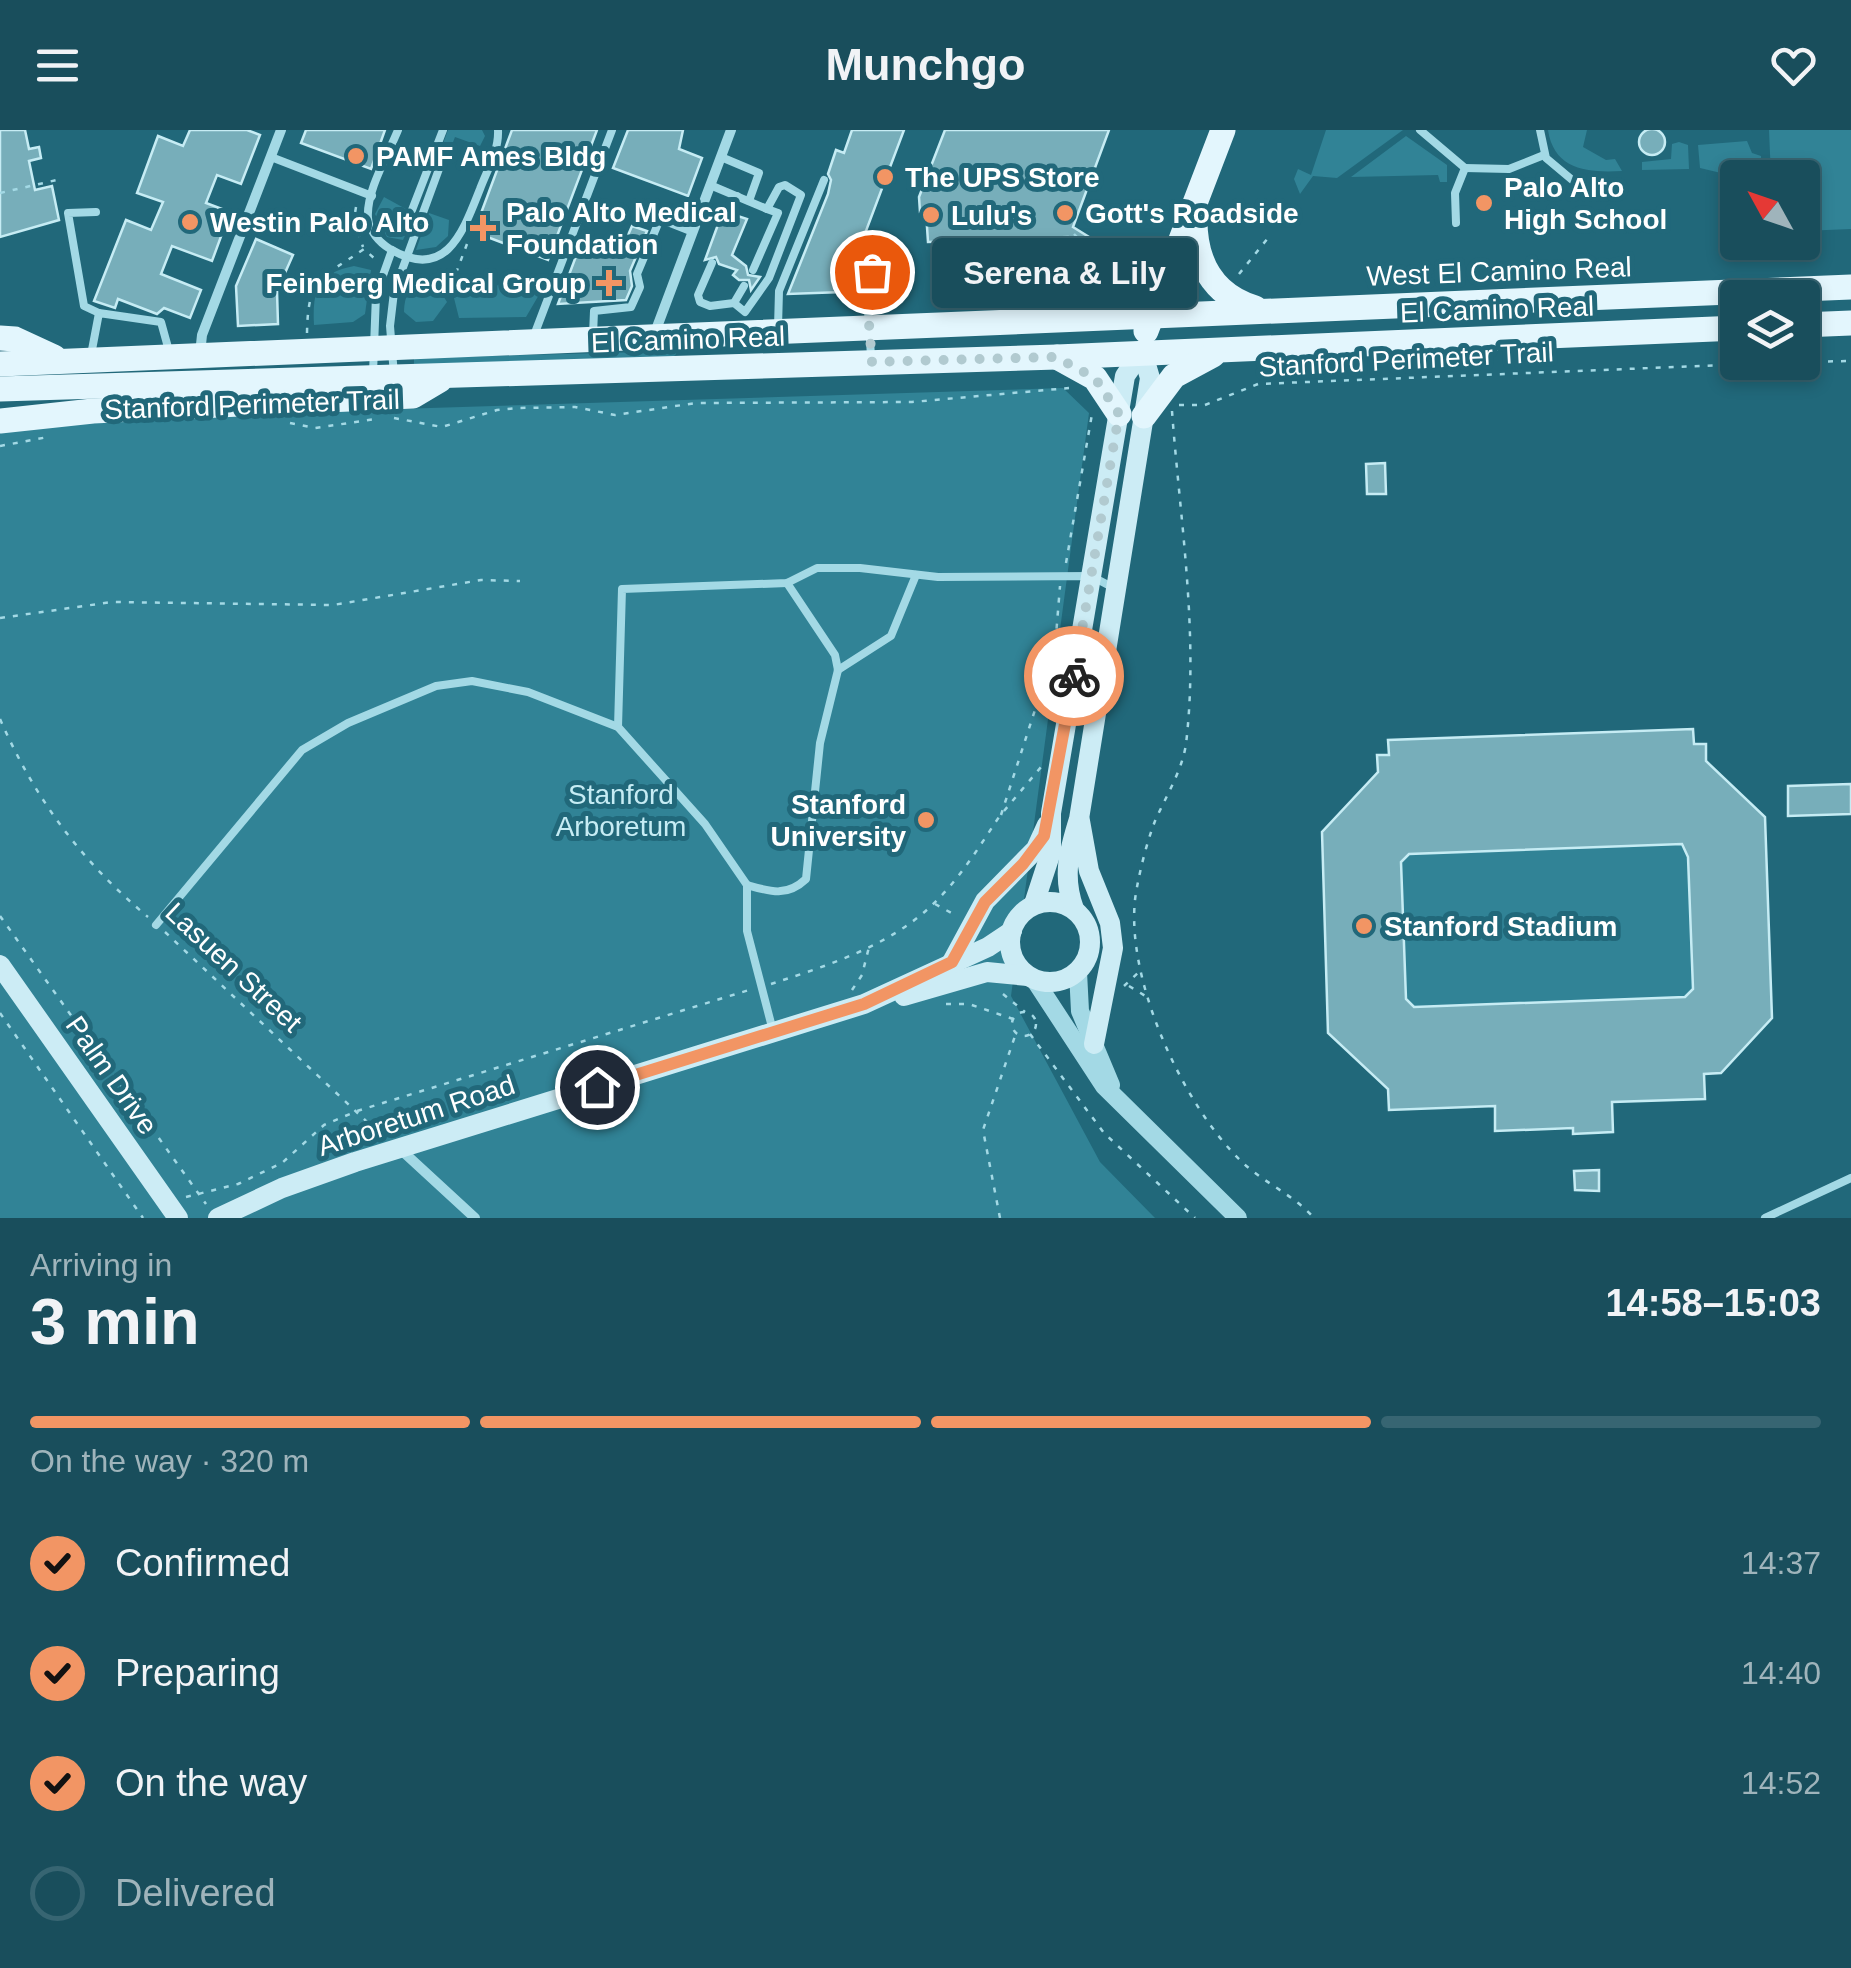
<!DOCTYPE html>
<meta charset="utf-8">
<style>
body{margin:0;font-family:Arial,sans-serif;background:#265865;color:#f1f3f6;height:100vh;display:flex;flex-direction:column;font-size:38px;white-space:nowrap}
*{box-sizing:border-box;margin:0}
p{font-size:32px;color:#9fb4bb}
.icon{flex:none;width:55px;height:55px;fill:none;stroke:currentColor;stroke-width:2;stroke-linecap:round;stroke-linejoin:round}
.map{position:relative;height:1088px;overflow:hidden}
.sheet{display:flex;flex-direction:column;background:#194e5c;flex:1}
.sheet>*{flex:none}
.needle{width:65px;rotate:310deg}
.buttons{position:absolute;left:1720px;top:30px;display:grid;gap:20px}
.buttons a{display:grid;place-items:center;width:100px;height:100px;border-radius:10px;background:#194e5c;box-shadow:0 5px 15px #0003,0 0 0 2px #376572;font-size:50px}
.pin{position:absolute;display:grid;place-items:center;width:85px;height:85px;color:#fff;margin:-42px;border:5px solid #fff;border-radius:50%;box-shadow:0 2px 10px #0007}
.courier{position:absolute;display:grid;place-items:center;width:100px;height:100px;margin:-50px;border:8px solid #f29564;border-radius:50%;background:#fff;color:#222;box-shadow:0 2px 12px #0007}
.bubble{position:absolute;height:70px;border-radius:10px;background:#194e5c;box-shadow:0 5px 15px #0003,0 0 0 2px #376572;font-size:32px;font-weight:800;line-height:70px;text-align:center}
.headline em{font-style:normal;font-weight:800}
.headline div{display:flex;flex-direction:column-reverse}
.headline{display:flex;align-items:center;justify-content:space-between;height:170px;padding:0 30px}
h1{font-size:65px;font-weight:800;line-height:75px}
.bar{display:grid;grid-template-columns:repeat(4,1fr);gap:15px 10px;align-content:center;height:120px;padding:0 30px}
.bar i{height:12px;border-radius:8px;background:#376572}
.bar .on{background:#f29564}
.bar p{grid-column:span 4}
ol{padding:0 30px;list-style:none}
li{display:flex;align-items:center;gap:30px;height:110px}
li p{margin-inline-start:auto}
li .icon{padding:10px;border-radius:50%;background:#f29564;color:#111;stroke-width:4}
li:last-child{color:#9fb4bb}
li i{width:55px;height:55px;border:5px solid #376572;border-radius:50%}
header{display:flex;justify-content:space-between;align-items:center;height:130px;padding:0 30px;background:#194e5c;font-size:45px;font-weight:800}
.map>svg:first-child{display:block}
.green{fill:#318396}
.building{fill:#77aeba;stroke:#c6ecf4;stroke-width:2.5;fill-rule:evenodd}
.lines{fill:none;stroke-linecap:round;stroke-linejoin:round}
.path{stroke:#a3d9e5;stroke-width:2.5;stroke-dasharray:5 8;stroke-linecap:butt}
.service{stroke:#a3d9e5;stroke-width:8}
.minor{stroke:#a3d9e5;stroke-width:10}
.tertiary{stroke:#a3d9e5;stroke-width:18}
.secondary{stroke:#ccecf5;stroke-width:20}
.primary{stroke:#e3f6fd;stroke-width:25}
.done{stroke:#b1cad0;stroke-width:10;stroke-dasharray:0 18}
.route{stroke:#f29564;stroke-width:12}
.poi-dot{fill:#f29564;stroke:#21687a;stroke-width:4}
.labels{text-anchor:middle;stroke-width:10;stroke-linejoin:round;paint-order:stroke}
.poi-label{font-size:28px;font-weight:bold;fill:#fff;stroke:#21687a;text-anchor:start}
.street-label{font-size:28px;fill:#fff;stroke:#21687a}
.park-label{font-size:28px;fill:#c6ecf4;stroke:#21687a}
</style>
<header><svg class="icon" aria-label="menu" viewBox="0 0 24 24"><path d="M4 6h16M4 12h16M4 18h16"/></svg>Munchgo<svg class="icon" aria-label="heart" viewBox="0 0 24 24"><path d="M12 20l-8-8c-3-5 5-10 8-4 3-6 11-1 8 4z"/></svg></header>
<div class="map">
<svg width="1851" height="1088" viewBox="0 0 1851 1088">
<rect width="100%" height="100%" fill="#21687a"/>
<g class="green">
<polygon points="448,0 482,0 485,6 480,16 455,7 443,38 435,35"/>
<polygon points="1326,0 1403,0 1337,48 1313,46 1300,64 1294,49 1298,39 1311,45"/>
<path d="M1548 0H1587L1583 17 1606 30 1615 29 1622 41C1588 43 1554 40 1548 0Z"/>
<polygon points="1769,0 1851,0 1851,99 1803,101 1802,48 1771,47"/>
<polygon points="1406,6 1447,35 1447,52 1440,52 1438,45 1351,47"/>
<polygon points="1747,11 1752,23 1761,26 1761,34 1746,38 1738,47 1700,38 1698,15"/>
<polygon points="1679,12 1688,15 1689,39 1642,40 1642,32 1671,29 1672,14"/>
<polygon points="384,67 415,84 403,110 387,107 375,84"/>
<polygon points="429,83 449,90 448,106 436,117 416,120"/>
<path d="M354 136 371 140 365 184 353 192 314 195C312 160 318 143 354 136Z"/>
<path d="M507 144 522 156 532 153 540 163 526 187 459 188 454 168C475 157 494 168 507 144Z"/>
<path d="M423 146 435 153 447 172 433 191 416 192 404 182C404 166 410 155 423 146Z"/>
<polygon points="679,221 673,227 414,237 414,228"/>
<polygon points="1063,258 1089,283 1011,866 1100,1032 1155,1088 0,1088 0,303 82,289"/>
<polygon points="1682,714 1688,727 1693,859 1685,867 1414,877 1406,869 1401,732 1409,724"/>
</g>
<g class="building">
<circle cx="1652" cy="12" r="13"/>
<polygon points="0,0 25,0 29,19 39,17 41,28 29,31 35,60 52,56 59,90 0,107"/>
<polygon points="190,0 247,0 260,5 241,54 217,45 206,73 230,82 212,131 172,116 161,144 201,160 190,188 164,178 157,184 118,169 115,178 94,171 126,90 151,100 163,72 137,63 158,6 183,16"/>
<polygon points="306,0 385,0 371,39 301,13"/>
<polygon points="512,0 597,0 548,130 474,102"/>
<polygon points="628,0 683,0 679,19 702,28 688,66 613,38"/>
<polygon points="852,0 904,0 843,162 788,164 828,64 831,50 828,44 836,20 844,23"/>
<polygon points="945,0 1109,0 1073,97 1097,112 1091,123 1082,127 1068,107 1043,108 1043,114 1017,114 1018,129 1006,129 1005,116 964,117 963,111 928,112 926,82 920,82 919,67"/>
<polygon points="723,81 729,90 738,86 747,89 732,125 746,136 748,145 760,147 751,160 749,150 739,150 733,145 737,140 719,134 716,127 705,130"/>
<polygon points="632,96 647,101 630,141 632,156 626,170 558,174 578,121 622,119"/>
<polygon points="256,109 293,125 277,161 278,194 238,196 236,156"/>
<polygon points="1385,333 1386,364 1367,364 1366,334"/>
<path d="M1693 599 1694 614H1706V631L1765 687 1772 888 1721 943 1704 944 1705 969 1612 972 1613 1002 1573 1004V998L1495 1001V976L1389 980 1388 959 1328 903 1322 702 1378 642 1377 625H1389L1388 610ZM1682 714 1688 727 1693 859 1685 867 1414 877 1406 869 1401 732 1409 724Z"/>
<polygon points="1851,654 1851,684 1788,686 1788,656"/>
<polygon points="1599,1040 1599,1061 1575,1060 1574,1041"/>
</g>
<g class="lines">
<g class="path">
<polyline points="0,63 61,49"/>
<polyline points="356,77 354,89 363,117"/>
<polyline points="1074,104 1098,129"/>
<polyline points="456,143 467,114"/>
<polyline points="1239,144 1268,108"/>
<polyline points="1112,145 1113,166"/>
<path d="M307 203C308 146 321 149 364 119L375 129"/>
<polyline points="1802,232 1851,231"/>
<polyline points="1179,275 1205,275 1258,254 1798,232"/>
<path d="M1172 281C1180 390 1199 504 1186 614 1182 641 1166 666 1155 691 1147 712 1141 736 1137 757 1120 840 1182 975 1242 1032 1264 1053 1294 1065 1314 1088"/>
<polyline points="394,288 442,297 497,280 518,278 575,277 615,285 696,273 912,272 1069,258"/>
<polyline points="290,293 315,298 376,289"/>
<polyline points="0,316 48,307"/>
<polyline points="1066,433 1092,284"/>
<polyline points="0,488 112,472 333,475 481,450 520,451"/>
<path d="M0 589C35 669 81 731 148 787"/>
<polyline points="1004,681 1041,637"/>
<polyline points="1001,685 1055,518 1060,456"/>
<polyline points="935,774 955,785"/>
<polyline points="0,786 206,1074"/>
<polyline points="165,802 381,1005"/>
<path d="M771 854C826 836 890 816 932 775 959 750 979 717 999 687"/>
<polyline points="1124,856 1140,841"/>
<polyline points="1129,856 1147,867"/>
<polyline points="852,860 862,845 869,817"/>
<polyline points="1003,864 1025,882"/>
<polyline points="946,874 969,874 1013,889"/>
<circle cx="1024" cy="894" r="12"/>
<polyline points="0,883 143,1088"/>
<polyline points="1030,904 1104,1003 1195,1088"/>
<polyline points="186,1067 238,1054 282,1033 324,995 357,981 749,860"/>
<polyline points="1000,1088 983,1000 1016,903"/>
</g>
<g class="service">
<path d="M398 0C388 25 366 61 368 88 369 101 379 112 390 119 446 152 463 102 480 59 487 40 499 21 498 0"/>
<polyline points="1420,0 1465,38 1455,63 1456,93"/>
<polyline points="1540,0 1546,28 1577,54"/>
<polyline points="271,27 372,66"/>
<polyline points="721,27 759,43 749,71"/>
<polyline points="1465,38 1509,39 1544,25"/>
<polyline points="710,55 767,79 779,57 785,55 801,65 769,148 745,182 734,173"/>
<polyline points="412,80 443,0"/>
<polyline points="96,82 68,83 84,176 99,183"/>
<polyline points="731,83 737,66"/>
<polyline points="712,133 698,165 700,172 710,176 734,173 744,156"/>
<polyline points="753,140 778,83 767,79"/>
<polyline points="1016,144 1016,188"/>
<polyline points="778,197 779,161 824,50"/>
<polyline points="593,205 594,181 631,177 640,157 637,144 660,89 693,102"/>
<polyline points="533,208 612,0"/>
<polyline points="91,225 99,183 161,192 169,221"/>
<polyline points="871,226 868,181 872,141"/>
<polyline points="373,243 376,165 392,120"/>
<polyline points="394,245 390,196 394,162 439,39"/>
<polyline points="838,540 891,506 916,445"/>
<polyline points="618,597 622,459 787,453 817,438 860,438 938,447 1091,446 1112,457"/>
<path d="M747 755C771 762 787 767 806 749L820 613 838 540 835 525 787 453"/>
<polyline points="156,795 302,620 348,593 436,556 472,551 528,562 618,597 705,694 747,755 747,801 773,901"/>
<polyline points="1765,1088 1851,1048"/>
</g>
<g class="minor">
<polyline points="654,205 731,0"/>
<polyline points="200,224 202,205 281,0"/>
<polyline points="399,1018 475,1088"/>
</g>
<g class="tertiary">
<polyline points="1078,842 1080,881 1111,955"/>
<polyline points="1036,852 1104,956 1238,1088"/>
</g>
<g class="secondary">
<polyline points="1080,691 1089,741 1110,793 1113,818 1094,914"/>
<circle cx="1050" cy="812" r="40"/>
<polyline points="1034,774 1051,722 1051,683 1125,246 1142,221"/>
<path d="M1074 779C1062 746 1069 721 1079 689L1150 248 1142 221"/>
<polyline points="952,832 985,771 1036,719 1047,695"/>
<polyline points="0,835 178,1088"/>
<polyline points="904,866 987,842 1028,846"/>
<polyline points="218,1088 282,1058 355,1032 864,874 988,817 1012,801"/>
</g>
<g class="primary">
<path d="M1195 86C1194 130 1212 165 1255 178"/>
<polyline points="1802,195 1851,193"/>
<polyline points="1146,201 1223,0"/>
<polyline points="0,208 15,209 54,227"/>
<polyline points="1057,227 1095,248 1119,284"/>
<polyline points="0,234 1851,157"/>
<polyline points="0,259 1057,227 1738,198"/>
<polyline points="1144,286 1174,246 1213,225"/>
<polyline points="0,291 93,281 413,266 440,250"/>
</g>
</g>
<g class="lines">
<polyline class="done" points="872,142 868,181 872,232 1056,227 1095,248 1119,284 1074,546"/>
<polyline class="route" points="597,957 864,874 952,832 985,772 1023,734 1044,706 1074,546"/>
</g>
<g class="poi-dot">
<circle cx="356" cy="26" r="10"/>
<circle cx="885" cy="47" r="10"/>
<circle cx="1484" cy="73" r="10"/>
<circle cx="1065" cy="83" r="10"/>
<circle cx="931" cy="85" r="10"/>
<circle cx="190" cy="92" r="10"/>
<path d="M478 83h10v10h10v10h-10v10h-10v-10h-10v-10h10z"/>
<path d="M604 138h10v10h10v10h-10v10h-10v-10h-10v-10h10z"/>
<circle cx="926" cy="690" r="10"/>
<circle cx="1364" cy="796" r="10"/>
</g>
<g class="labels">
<g class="poi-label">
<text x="376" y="36">PAMF Ames Bldg</text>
<text x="905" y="57">The UPS Store</text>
<text x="1504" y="67">Palo Alto<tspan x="1504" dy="32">High School</tspan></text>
<text x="506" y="92">Palo Alto Medical<tspan x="506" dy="32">Foundation</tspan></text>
<text x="1085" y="93">Gott's Roadside</text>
<text x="951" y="95">Lulu's</text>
<text x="210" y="102">Westin Palo Alto</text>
<text x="586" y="163" text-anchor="end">Feinberg Medical Group</text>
<text x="906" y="684" text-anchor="end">Stanford<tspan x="906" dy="32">University</tspan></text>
<text x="1384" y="806">Stanford Stadium</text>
</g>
<g class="street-label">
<text transform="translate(1499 141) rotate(-2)" y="10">West El Camino Real</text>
<text transform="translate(1497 179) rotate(-2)" y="10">El Camino Real</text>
<text transform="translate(688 209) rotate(-2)" y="10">El Camino Real</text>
<text transform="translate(1406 229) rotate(-3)" y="10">Stanford Perimeter Trail</text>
<text transform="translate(252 274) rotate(-2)" y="10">Stanford Perimeter Trail</text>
<text transform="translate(234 837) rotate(43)" y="10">Lasuen Street</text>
<text transform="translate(112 945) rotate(55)" y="10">Palm Drive</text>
<text transform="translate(416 985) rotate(-18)" y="10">Arboretum Road</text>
</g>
<g class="park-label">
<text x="621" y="674">Stanford<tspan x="621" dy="32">Arboretum</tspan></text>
</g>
</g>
</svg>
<div class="buttons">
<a><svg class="needle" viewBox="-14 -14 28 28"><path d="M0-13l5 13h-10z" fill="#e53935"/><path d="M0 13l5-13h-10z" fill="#9fb4bb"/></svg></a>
<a><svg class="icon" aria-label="layers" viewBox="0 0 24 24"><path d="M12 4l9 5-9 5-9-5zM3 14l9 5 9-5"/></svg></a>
</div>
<div class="pin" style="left:872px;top:142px;background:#ea580c"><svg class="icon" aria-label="bag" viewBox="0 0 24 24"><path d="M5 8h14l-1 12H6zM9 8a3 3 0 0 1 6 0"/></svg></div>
<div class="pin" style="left:597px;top:957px;background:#1f2937"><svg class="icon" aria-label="home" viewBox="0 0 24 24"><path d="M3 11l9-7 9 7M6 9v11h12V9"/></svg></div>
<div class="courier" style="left:1074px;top:546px"><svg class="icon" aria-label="bike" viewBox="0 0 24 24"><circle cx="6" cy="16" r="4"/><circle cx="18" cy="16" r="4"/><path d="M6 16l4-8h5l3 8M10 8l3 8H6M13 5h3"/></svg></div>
<div class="bubble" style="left:932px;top:108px;width:265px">Serena &amp; Lily</div>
</div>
<section class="sheet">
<div class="headline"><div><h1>3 min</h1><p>Arriving in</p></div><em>14:58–15:03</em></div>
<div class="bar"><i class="on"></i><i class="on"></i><i class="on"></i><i></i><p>On the way · 320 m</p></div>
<ol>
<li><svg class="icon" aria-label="check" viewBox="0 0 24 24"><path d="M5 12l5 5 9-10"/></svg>Confirmed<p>14:37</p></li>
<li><svg class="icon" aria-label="check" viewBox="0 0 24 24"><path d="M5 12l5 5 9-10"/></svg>Preparing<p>14:40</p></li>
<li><svg class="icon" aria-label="check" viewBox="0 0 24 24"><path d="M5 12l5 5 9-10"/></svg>On the way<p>14:52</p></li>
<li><i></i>Delivered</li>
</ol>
</section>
